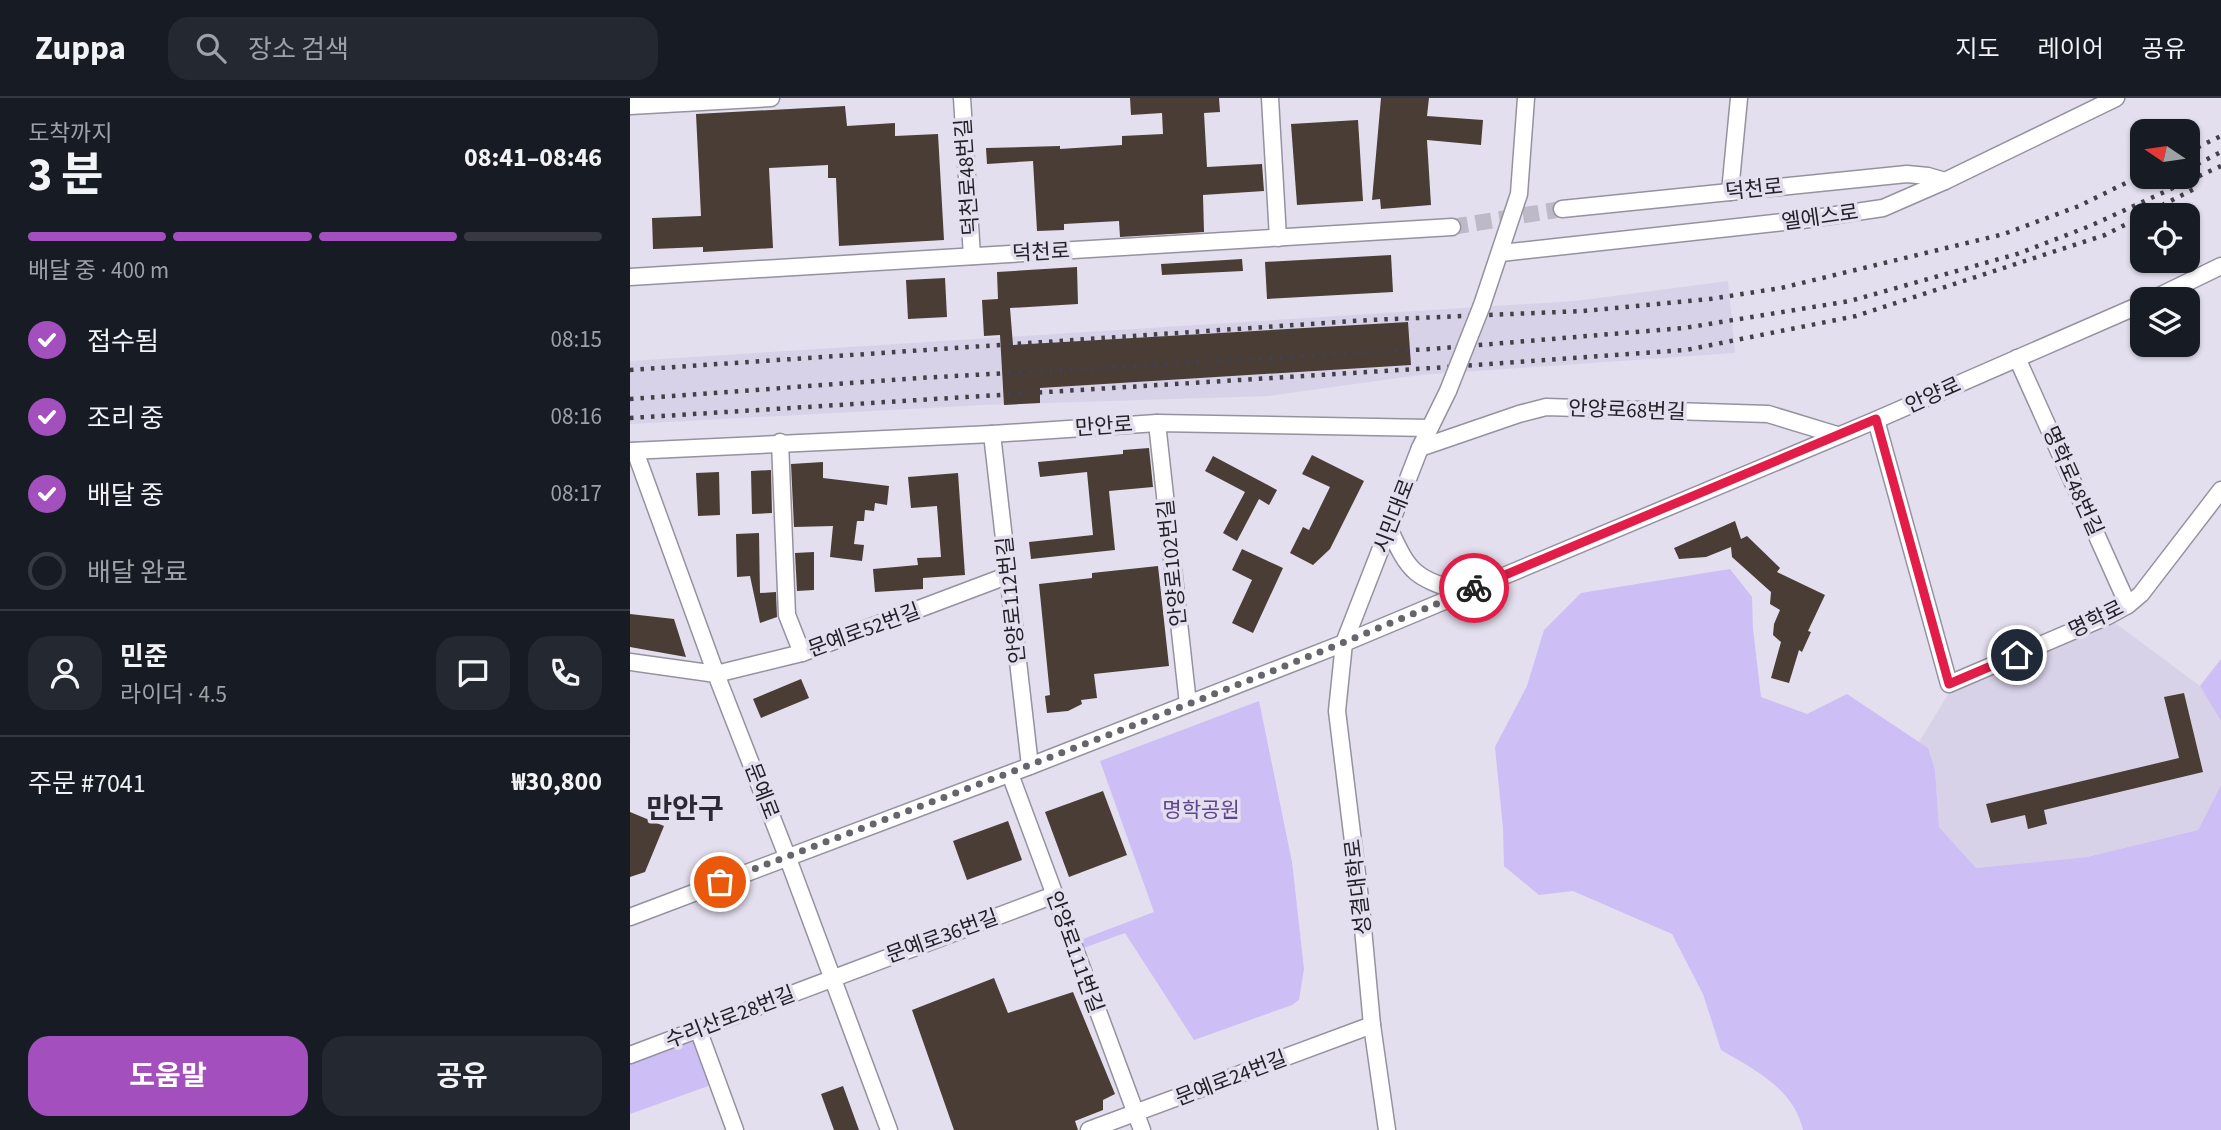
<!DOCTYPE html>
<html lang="ko">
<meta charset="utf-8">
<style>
body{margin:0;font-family:"Source Sans 3","Noto Sans KR",sans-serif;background:#242831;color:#f1f3f6;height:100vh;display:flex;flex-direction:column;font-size:26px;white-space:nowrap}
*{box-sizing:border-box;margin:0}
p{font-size:23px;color:#9ea1a6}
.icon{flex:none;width:38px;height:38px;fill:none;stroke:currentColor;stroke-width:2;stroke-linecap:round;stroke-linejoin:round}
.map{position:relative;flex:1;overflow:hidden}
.panel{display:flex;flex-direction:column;background:#171b24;width:630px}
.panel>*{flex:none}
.needle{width:46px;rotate:283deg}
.controls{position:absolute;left:1500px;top:21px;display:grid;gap:14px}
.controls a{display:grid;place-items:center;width:70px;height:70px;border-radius:14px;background:#171b24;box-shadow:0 2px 5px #0004;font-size:35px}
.pin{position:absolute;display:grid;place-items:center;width:60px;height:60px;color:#fff;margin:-30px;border:4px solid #fff;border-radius:50%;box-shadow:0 2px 7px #0007}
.courier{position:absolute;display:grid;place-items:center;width:70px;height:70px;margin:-35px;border:5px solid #e11d48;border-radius:50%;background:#fff;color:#222;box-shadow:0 2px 9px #0007}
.summary em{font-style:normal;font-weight:700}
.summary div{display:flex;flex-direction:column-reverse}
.summary{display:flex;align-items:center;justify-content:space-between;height:119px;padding:0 28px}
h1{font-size:46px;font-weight:700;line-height:52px}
.bar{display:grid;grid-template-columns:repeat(4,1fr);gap:10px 7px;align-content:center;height:84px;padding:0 28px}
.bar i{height:9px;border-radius:5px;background:#363941}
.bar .current{background:#a34fbe}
.bar p{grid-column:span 4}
.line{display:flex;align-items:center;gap:18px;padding:0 28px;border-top:2px solid #363941}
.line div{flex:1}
.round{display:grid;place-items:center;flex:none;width:74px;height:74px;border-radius:21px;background:#242831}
ol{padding:0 28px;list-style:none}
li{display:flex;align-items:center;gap:21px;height:77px}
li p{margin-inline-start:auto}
li .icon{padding:7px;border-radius:50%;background:#a34fbe;color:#fff;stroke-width:4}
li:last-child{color:#9ea1a6}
li i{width:38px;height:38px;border:4px solid #363941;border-radius:50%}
.action{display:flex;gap:14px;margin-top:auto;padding:14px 28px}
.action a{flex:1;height:80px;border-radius:21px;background:#a34fbe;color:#fff;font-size:28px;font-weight:700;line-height:80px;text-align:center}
.action a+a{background:#242831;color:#f1f3f6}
header{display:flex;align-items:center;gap:42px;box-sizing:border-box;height:98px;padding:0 35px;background:#171b24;border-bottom:2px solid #363941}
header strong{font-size:33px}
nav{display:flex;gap:38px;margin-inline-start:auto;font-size:24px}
.search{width:490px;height:63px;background:#242831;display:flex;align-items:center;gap:18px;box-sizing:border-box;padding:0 24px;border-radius:21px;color:#9ea1a6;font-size:26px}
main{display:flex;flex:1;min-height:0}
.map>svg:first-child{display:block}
.built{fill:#d8d2e8}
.green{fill:#cdbef5}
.building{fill:#493d36}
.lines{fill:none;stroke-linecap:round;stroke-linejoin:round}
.minor-tunnel{stroke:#bdb9c6;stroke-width:16;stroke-dasharray:16 8;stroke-linecap:butt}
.minor-casing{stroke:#95929f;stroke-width:19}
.minor{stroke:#fff;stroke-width:16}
.rail{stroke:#434048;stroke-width:4.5;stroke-dasharray:3.5 7;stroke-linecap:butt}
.minor-bridge-casing{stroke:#95929f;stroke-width:19;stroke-linecap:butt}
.minor-bridge{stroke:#fff;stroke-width:16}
.done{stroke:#66646d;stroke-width:7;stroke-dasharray:0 12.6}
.route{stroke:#e11d48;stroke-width:9}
.labels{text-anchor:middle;stroke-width:7;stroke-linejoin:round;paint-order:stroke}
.street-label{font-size:21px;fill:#232127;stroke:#e3dfee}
.park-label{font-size:21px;fill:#5f4490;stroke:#e3dfee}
.district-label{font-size:28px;font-weight:bold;fill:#2c2934;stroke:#e3dfee}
</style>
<header>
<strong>Zuppa</strong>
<div class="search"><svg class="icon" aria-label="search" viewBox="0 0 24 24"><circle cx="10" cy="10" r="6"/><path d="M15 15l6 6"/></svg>장소 검색</div>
<nav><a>지도</a><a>레이어</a><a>공유</a></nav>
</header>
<main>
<section class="panel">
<div class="summary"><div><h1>3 분</h1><p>도착까지</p></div><em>08:41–08:46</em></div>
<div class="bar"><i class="current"></i><i class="current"></i><i class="current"></i><i></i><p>배달 중 · 400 m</p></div>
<ol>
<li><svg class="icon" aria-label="check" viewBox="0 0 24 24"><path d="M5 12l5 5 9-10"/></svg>접수됨<p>08:15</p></li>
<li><svg class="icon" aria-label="check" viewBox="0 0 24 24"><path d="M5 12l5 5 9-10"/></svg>조리 중<p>08:16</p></li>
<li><svg class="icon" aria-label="check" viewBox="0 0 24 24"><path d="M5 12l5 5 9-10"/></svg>배달 중<p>08:17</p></li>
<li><i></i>배달 완료</li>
</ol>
<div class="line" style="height:126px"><a class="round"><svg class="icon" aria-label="person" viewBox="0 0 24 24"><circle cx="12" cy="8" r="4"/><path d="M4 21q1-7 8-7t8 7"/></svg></a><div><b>민준</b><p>라이더 · 4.5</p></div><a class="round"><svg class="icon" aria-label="chat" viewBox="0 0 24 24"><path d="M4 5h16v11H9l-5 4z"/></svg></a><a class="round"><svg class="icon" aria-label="phone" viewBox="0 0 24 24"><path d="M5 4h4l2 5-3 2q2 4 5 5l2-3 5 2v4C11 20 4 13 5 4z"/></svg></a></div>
<div class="line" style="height:91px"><div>주문 #7041</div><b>₩30,800</b></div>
<div class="action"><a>도움말</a><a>공유</a></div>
</section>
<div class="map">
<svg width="1591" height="1032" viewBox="0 0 1591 1032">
<rect width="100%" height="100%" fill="#e3dfee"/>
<g class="built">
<polygon points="1098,183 1105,255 790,277 639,298 352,307 0,326 0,263 945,203"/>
<polygon points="1481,522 1570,588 1591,623 1591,687 1568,732 1457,759 1346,770 1309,729 1305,672 1289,644 1322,590"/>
</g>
<g class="green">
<path d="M1100 471 1122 499 1123 531 1131 599 1177 616 1217 596 1298 650 1305 672 1309 729 1346 770 1457 759 1568 732 1591 687V1032H1173C1164 991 1125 972 1091 952L1073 896 1042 836 943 793 909 797 874 768 873 730 865 649 897 588 914 532 951 495Z"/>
<polygon points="1591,561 1591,623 1570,588"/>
<polygon points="629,603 662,764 674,871 669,902 662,907 564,942 495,835 448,852 445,844 524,814 470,663"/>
<polygon points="66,936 84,986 0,1016 0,960"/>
</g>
<g class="building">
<polygon points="500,0 589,0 590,14 574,15 577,69 632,66 634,93 573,97 574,134 490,139 489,123 434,126 434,132 407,133 403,63 357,66 356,50 430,48 430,51 492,47 492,38 533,36 532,15 501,17"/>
<polygon points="751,0 799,0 797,18 853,22 851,47 797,42 801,107 751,111 750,101 742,102"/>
<polygon points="215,8 217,28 265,25 265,38 308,36 314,142 209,148 206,80 198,80 198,67 139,70 143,150 73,154 73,149 23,151 22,120 71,118 66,16"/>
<polygon points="728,22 733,103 667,107 661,26"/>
<polygon points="761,157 763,194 637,201 635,164"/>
<polygon points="612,161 613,173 532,177 531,166"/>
<polygon points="447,169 448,206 380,210 383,247 778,224 781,267 410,290 410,305 374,307 370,237 354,238 352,202 368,201 367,174"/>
<polygon points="315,180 317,219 278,221 276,182"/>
<polygon points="519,350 523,389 479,393 485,452 401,461 399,444 463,437 457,374 410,379 408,364 493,356 493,352"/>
<polygon points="682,357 734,383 700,451 683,467 660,455 673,429 679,432 700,389 672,376"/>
<polygon points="583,358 647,392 639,407 629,401 607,443 593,435 615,394 575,373"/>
<polygon points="193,364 193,380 259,388 257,407 245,405 244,413 235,412 234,423 227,423 224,446 234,447 232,463 200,459 203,428 164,429 161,366"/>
<polygon points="141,372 142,415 122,416 121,373"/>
<polygon points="89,374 90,417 68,418 66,375"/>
<polygon points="328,375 335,477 293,480 293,491 245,494 243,471 288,467 287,460 311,459 307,408 281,410 278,379"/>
<polygon points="1105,423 1111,441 1117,438 1150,470 1147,474 1195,497 1178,533 1181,534 1172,554 1169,552 1159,585 1141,580 1151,544 1143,537 1144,526 1150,512 1140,506 1141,494 1102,459 1101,449 1076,459 1049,461 1044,450"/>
<polygon points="129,435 130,495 146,494 147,519 130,525 120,478 107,479 106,436"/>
<polygon points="612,451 653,470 623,535 602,525 622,482 602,472"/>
<polygon points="184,454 184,492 167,493 165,455"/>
<polygon points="528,468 539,568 464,576 467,600 451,602 452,606 438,613 417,615 415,598 420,597 409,486 462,480 462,475"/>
<polygon points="0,516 44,521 56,559 0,549"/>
<polygon points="171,581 179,600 131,620 123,601"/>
<polygon points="1554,595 1573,674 1414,712 1417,726 1398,731 1395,717 1361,725 1356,706 1549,660 1534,599"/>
<polygon points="473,693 497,757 439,779 415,714"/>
<polygon points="0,714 34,728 15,774 0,779"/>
<polygon points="378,723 392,762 337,782 323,743"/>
<polygon points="364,880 378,915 443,894 485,996 473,1002 473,1012 445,1023 448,1032 324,1032 282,912"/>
<polygon points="213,988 229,1032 204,1032 191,996"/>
</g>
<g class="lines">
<polyline class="minor-tunnel" points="822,129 932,111"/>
<defs>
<g id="minor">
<polyline points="332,0 342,158"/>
<polyline points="640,0 648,140"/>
<polyline points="0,8 141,0"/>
<polyline points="1100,94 1109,0"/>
<polyline points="932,111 1277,76 1298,78 1315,83"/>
<polyline points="871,155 1172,122 1253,110 1315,83 1486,0"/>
<polyline points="0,179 822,129"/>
<polyline points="1523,201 1591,168"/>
<polyline points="852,207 889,96 896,0"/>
<polyline points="1387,260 1498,507"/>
<polyline points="1246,322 1319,586 1478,518 1498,507 1511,496 1591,392"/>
<polyline points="527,325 558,606"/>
<polyline points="362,336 400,668"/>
<polyline points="150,344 157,517 172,555"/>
<polyline points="790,350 889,316 916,309 1138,316 1207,337"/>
<polyline points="0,353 362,336 527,325 799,330"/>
<polyline points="5,353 86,576 157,758 259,1032"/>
<path d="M759 430C780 477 785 479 833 495"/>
<polyline points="0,564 86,576 172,555 379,477"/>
<polyline points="380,676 512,1032"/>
<polyline points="0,819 400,668 714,545 1246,322 1512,206"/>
<polyline points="68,931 105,1032"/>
<polyline points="0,957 424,797"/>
<polyline points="459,1032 742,927"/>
<polyline points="757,1032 742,927 731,809 707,613 714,545 790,350 818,293"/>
</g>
</defs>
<use href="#minor" class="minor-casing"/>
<use href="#minor" class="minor"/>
<g class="rail">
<polyline points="1558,54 1591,38"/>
<polyline points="1558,71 1591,54"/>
<polyline points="1513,117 1566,90"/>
<polyline points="0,272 739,222 953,213 1080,201 1151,190 1374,136 1449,108 1512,77"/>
<polyline points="0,301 290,280 801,251 1054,230 1220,203 1387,156 1460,128 1591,68"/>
<polyline points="0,320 802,270 1056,252 1226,218 1475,137 1512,118"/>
</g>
<defs>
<polyline id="minor-bridge" points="818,293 852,207"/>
</defs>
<use href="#minor-bridge" class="minor-bridge-casing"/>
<use href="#minor-bridge" class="minor-bridge"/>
</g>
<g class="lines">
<path class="done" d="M90 784C342 688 596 596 844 490"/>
<polyline class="route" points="844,490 1246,321 1319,586 1387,557"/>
</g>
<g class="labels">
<g class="street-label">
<text transform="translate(337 79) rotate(-94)" y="7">덕천로48번길</text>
<text transform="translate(1124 91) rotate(-6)" y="7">덕천로</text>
<text transform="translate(1190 119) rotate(-8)" y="7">엘에스로</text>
<text transform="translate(411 154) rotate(-3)" y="7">덕천로</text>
<text transform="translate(1303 297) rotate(-24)" y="7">안양로</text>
<text transform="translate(997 312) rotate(2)" y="7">안양로68번길</text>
<text transform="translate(474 328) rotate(-4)" y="7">만안로</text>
<text transform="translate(1443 383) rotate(66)" y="7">명학로48번길</text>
<text transform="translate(764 418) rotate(-69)" y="7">시민대로</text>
<text transform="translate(542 465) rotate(-96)" y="7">안양로102번길</text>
<text transform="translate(381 502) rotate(-96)" y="7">안양로112번길</text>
<text transform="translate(1466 521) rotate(-26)" y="7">명학로</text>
<text transform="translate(234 532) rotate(-20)" y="7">문예로52번길</text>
<text transform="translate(132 693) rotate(69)" y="7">문예로</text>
<text transform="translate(728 789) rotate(-97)" y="7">성결대학로</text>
<text transform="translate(312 838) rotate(-20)" y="7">문예로36번길</text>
<text transform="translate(445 854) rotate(70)" y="7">안양로111번길</text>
<text transform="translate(100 919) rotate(-21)" y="7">수리산로28번길</text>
<text transform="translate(601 980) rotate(-21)" y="7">문예로24번길</text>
</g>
<g class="park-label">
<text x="571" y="719">명학공원</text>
</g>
<g class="district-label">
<text x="55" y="720">만안구</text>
</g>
</g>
</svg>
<div class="controls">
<a><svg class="needle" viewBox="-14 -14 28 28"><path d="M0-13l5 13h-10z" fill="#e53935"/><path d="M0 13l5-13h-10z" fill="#9ea1a6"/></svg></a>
<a><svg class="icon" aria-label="locate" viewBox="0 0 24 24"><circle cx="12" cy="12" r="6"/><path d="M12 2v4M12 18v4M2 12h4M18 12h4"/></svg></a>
<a><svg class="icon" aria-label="layers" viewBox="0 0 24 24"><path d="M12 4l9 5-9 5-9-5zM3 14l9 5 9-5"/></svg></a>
</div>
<div class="pin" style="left:90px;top:784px;background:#ea580c"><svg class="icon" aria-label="bag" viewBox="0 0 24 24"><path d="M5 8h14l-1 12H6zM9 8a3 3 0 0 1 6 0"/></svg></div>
<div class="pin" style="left:1387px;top:557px;background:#1f2937"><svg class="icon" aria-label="home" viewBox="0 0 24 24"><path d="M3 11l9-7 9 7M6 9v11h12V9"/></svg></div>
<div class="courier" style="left:844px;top:490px"><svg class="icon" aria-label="bike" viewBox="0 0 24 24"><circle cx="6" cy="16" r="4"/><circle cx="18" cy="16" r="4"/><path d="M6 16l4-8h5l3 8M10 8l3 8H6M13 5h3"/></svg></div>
</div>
</main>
